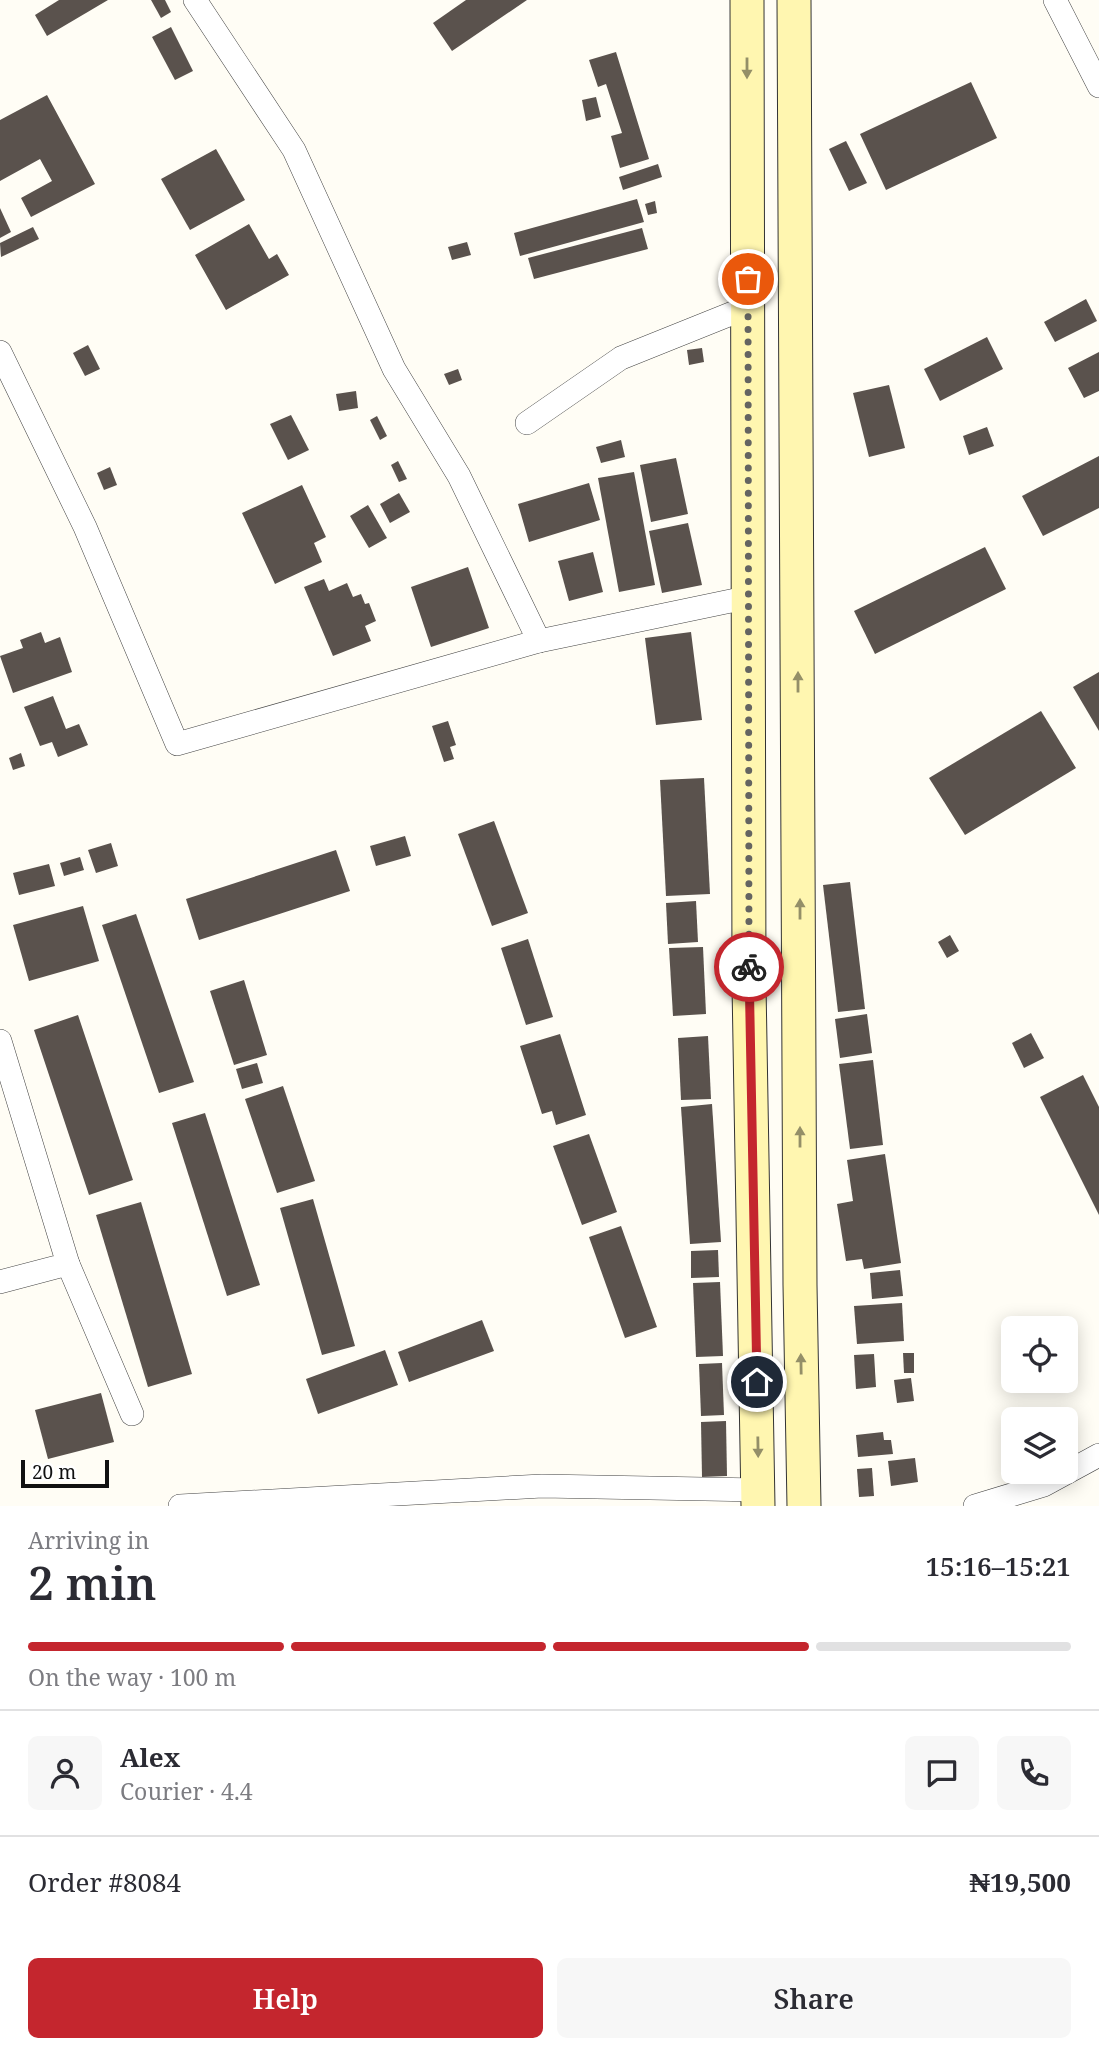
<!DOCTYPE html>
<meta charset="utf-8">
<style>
body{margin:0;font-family:"Noto Serif",serif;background:#f7f7f7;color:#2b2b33;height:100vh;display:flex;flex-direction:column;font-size:26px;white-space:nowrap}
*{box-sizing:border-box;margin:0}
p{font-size:23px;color:#7c7c81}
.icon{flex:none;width:38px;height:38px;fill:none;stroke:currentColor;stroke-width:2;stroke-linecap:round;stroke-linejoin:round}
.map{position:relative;height:1506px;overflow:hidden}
.panel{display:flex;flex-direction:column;background:#fff;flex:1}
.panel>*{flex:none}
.controls{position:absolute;left:1001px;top:1316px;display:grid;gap:14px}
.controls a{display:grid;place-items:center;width:77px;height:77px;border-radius:10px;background:#fff;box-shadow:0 4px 18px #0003;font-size:35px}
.scale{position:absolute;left:21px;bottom:18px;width:88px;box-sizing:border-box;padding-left:7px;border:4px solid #111;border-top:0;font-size:19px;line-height:24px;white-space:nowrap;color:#111;-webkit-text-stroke:5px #fff;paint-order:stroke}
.pin{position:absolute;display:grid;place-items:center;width:60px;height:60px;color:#fff;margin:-30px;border:4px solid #fff;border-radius:50%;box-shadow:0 2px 7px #0007}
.courier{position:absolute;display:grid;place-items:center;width:70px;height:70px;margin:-35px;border:5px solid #c4262e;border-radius:50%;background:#fff;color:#222;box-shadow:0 2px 9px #0007}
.summary em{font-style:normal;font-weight:600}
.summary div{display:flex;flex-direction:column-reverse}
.summary{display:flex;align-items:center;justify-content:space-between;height:119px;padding:0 28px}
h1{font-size:46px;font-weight:600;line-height:52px}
.bar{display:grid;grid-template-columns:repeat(4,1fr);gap:10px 7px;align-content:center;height:84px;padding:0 28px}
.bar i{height:9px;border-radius:5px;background:#e1e1e2}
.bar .active{background:#c4262e}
.bar p{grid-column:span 4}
.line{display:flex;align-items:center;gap:18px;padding:0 28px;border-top:2px solid #e1e1e2}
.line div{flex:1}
.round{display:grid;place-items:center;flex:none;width:74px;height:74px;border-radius:10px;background:#f7f7f7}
.primary-button{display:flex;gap:14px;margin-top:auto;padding:14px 28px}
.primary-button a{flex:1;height:80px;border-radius:10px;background:#c4262e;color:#fff;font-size:28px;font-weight:600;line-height:80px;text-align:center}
.primary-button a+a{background:#f7f7f7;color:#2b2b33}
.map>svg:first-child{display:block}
.building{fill:#5a524d}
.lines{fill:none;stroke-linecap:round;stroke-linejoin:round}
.minor-casing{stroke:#444;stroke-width:24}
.secondary-casing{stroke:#333;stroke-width:35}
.minor{stroke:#fff;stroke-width:23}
.secondary{stroke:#fff6b0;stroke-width:33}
.oneway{fill:#948f68}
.done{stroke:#646461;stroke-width:7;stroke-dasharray:0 12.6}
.route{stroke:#c4262e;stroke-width:9}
</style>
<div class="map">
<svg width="1099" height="1506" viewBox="0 0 1099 1506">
<rect width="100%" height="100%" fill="#fffdf5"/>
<g class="building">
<polygon points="59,0 108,0 47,36 35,15"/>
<polygon points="151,0 165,0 171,12 161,18"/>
<polygon points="466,0 527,0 452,51 433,23"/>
<polygon points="171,27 193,71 175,80 152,37"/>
<polygon points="616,52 649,159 620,168 611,136 622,133 606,84 598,87 589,60"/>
<polygon points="971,82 997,138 886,190 860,134"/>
<polygon points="47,95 95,184 31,217 21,198 52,181 40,159 0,181 0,120"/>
<polygon points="596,97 601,117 586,121 582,100"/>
<polygon points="846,141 867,183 849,191 829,149"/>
<polygon points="216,149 245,200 190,230 161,179"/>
<polygon points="658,164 662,177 623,190 619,177"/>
<polygon points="637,199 644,222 520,256 514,233"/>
<polygon points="655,201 657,213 648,215 645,204"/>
<polygon points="0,208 11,232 0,238"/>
<polygon points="249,224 269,259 277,254 289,275 226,310 195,255"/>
<polygon points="33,227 39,239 1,257 0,243"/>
<polygon points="642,228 648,249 534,279 528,258"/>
<polygon points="467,242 471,255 452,260 448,247"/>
<polygon points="1086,299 1097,321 1055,342 1044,322"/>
<polygon points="987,337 1003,369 940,401 924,369"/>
<polygon points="88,345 100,369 85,376 73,353"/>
<polygon points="702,348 704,362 689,365 687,350"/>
<polygon points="1099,352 1099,391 1084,398 1068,368"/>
<polygon points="458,369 462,380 449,385 444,374"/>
<polygon points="889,385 905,448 869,457 853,393"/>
<polygon points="356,391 358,408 339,411 336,394"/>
<polygon points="291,415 309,450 288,460 270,424"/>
<polygon points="377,416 387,436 380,440 370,420"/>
<polygon points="987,427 994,446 969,455 963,436"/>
<polygon points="621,440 625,457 601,463 596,447"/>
<polygon points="1099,456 1099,508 1043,536 1022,496"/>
<polygon points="676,458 688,514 651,522 640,465"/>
<polygon points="398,461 407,479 399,482 391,465"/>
<polygon points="110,467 117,485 104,490 97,473"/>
<polygon points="634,472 655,585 619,592 598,478"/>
<polygon points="589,483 600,520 529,542 518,504"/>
<polygon points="302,485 326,537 314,543 322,562 275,584 242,513"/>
<polygon points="399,493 410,512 390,523 380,504"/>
<polygon points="368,505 387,538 369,548 350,516"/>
<polygon points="688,523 702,585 662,593 649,531"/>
<polygon points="985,547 1006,589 875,654 854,611"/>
<polygon points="593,552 603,592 569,601 558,561"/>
<polygon points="468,567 489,628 431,647 411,587"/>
<polygon points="324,579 329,591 347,583 353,597 361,594 365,604 369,603 376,621 365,626 371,641 333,656 304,587"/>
<polygon points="41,632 45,643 60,637 72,672 13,693 0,656 23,648 20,640"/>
<polygon points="691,632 702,720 656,725 645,638"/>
<polygon points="1099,672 1099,731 1073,687"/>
<polygon points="53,696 66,729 79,724 88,745 58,757 52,742 40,746 24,707"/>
<polygon points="1041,711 1076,768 965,835 929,778"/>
<polygon points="448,721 456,745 450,747 454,759 444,762 432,726"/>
<polygon points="21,753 25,766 13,770 9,758"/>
<polygon points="704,778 710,894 666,896 660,780"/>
<polygon points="494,821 528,913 492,926 458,834"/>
<polygon points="405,836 411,856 376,866 370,846"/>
<polygon points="111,843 118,866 96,873 88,850"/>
<polygon points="336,850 350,891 199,940 186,899"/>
<polygon points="80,857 84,870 64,876 60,863"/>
<polygon points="49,864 55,886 19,895 13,873"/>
<polygon points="850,882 865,1009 838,1012 823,885"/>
<polygon points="696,901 698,942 668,944 666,903"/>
<polygon points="83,906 99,961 29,981 13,925"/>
<polygon points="136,914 194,1082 159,1093 102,925"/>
<polygon points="950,935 959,951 947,958 938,942"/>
<polygon points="528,939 553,1017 526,1025 501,948"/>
<polygon points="703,947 706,1014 673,1016 669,948"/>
<polygon points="244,980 267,1055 234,1065 210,991"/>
<polygon points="867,1014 872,1053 840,1058 835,1019"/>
<polygon points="78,1015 133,1180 89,1195 34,1030"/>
<polygon points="1031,1033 1044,1058 1024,1068 1012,1043"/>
<polygon points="560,1034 586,1115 556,1125 552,1111 542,1114 520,1046"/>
<polygon points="708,1036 711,1099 681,1100 678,1038"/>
<polygon points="873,1060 883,1145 850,1149 839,1064"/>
<polygon points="257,1063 263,1083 242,1089 236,1069"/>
<polygon points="1083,1075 1099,1107 1099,1215 1040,1097"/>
<polygon points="283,1086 315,1181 277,1193 245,1099"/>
<polygon points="712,1104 721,1242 690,1244 681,1107"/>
<polygon points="205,1113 260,1285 227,1296 172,1123"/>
<polygon points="589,1134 617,1212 582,1225 553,1146"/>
<polygon points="885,1154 901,1263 864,1269 862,1259 846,1261 837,1204 853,1201 847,1160"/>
<polygon points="313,1199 355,1346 322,1355 280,1208"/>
<polygon points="141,1202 192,1374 148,1387 96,1215"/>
<polygon points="621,1226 657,1327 625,1338 589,1237"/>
<polygon points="718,1250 719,1277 691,1278 691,1251"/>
<polygon points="900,1270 903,1296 872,1299 870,1273"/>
<polygon points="720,1282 723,1356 696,1357 693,1283"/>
<polygon points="902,1303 904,1341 857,1344 854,1306"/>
<polygon points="482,1320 494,1351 409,1382 398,1352"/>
<polygon points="385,1350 398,1385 318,1414 306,1379"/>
<polygon points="903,1353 914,1353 914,1373 904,1373"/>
<polygon points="874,1354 876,1387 856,1389 854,1355"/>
<polygon points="722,1363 724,1415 701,1416 699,1364"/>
<polygon points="911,1378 914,1401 897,1403 894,1380"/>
<polygon points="101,1393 114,1442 48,1459 35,1410"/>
<polygon points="726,1421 727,1476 702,1477 701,1422"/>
<polygon points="883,1432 884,1440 891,1440 893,1454 858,1457 856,1435"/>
<polygon points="1013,1438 1013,1470 1001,1444"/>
<polygon points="915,1458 918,1482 891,1486 888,1461"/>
<polygon points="872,1468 874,1496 859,1497 857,1469"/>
</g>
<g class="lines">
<defs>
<g id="minor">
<polyline points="195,0 294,150 394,369 459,476 539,641"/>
<polyline points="1055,0 1099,86"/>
<polyline points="0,352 85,527 177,744 539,641 750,597"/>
<polyline points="527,423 621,358 748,307"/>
<polyline points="0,1041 68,1264 0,1282"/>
<polyline points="68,1264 132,1414"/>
<polyline points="180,1506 542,1486 759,1490"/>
<polyline points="975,1506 1044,1485 1099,1455"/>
</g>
<g id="secondary">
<polyline points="747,0 749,985 758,1506"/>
<polyline points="794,0 800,1285 804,1506"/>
</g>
</defs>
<use href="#minor" class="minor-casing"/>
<use href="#secondary" class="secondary-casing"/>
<use href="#minor" class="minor"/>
<use href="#secondary" class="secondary"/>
</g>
<defs><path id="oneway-solid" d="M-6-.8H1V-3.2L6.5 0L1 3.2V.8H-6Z" transform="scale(1.75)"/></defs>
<g class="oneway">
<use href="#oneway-solid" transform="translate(747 68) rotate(90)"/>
<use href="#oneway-solid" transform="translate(798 682) rotate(-90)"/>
<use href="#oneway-solid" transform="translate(800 909) rotate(-90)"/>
<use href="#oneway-solid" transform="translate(800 1137) rotate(-90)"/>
<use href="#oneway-solid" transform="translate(801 1364) rotate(-91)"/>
<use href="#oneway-solid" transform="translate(758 1447) rotate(89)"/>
</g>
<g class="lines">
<polyline class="done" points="748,279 749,967"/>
<polyline class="route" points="749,967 757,1382"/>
</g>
</svg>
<div class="controls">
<a><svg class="icon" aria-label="locate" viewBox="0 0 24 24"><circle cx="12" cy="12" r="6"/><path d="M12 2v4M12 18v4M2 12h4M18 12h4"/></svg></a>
<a><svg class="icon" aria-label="layers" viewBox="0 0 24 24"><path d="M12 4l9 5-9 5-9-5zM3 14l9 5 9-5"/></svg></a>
</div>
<div class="scale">20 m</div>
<div class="pin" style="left:748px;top:279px;background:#ea580c"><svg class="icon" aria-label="bag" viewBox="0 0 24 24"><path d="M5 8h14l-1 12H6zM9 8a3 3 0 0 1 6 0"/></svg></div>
<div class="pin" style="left:757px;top:1382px;background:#1f2937"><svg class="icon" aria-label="home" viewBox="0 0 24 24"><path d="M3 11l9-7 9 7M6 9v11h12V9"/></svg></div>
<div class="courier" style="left:749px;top:967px"><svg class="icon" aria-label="bike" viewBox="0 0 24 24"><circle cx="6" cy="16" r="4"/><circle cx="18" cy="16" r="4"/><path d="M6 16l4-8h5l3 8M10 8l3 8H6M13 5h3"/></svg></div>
</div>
<section class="panel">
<div class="summary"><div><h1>2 min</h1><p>Arriving in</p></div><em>15:16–15:21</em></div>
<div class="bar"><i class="active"></i><i class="active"></i><i class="active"></i><i></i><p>On the way · 100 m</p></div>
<div class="line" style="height:126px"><a class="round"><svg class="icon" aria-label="person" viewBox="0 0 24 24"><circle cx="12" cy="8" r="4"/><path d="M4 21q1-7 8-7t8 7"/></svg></a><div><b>Alex</b><p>Courier · 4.4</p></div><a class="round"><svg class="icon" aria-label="chat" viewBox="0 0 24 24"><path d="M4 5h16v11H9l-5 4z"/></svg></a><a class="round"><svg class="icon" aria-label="phone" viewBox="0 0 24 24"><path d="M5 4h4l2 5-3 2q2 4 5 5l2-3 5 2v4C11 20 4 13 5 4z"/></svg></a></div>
<div class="line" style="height:91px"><div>Order #8084</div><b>₦19,500</b></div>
<div class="primary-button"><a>Help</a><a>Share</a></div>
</section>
